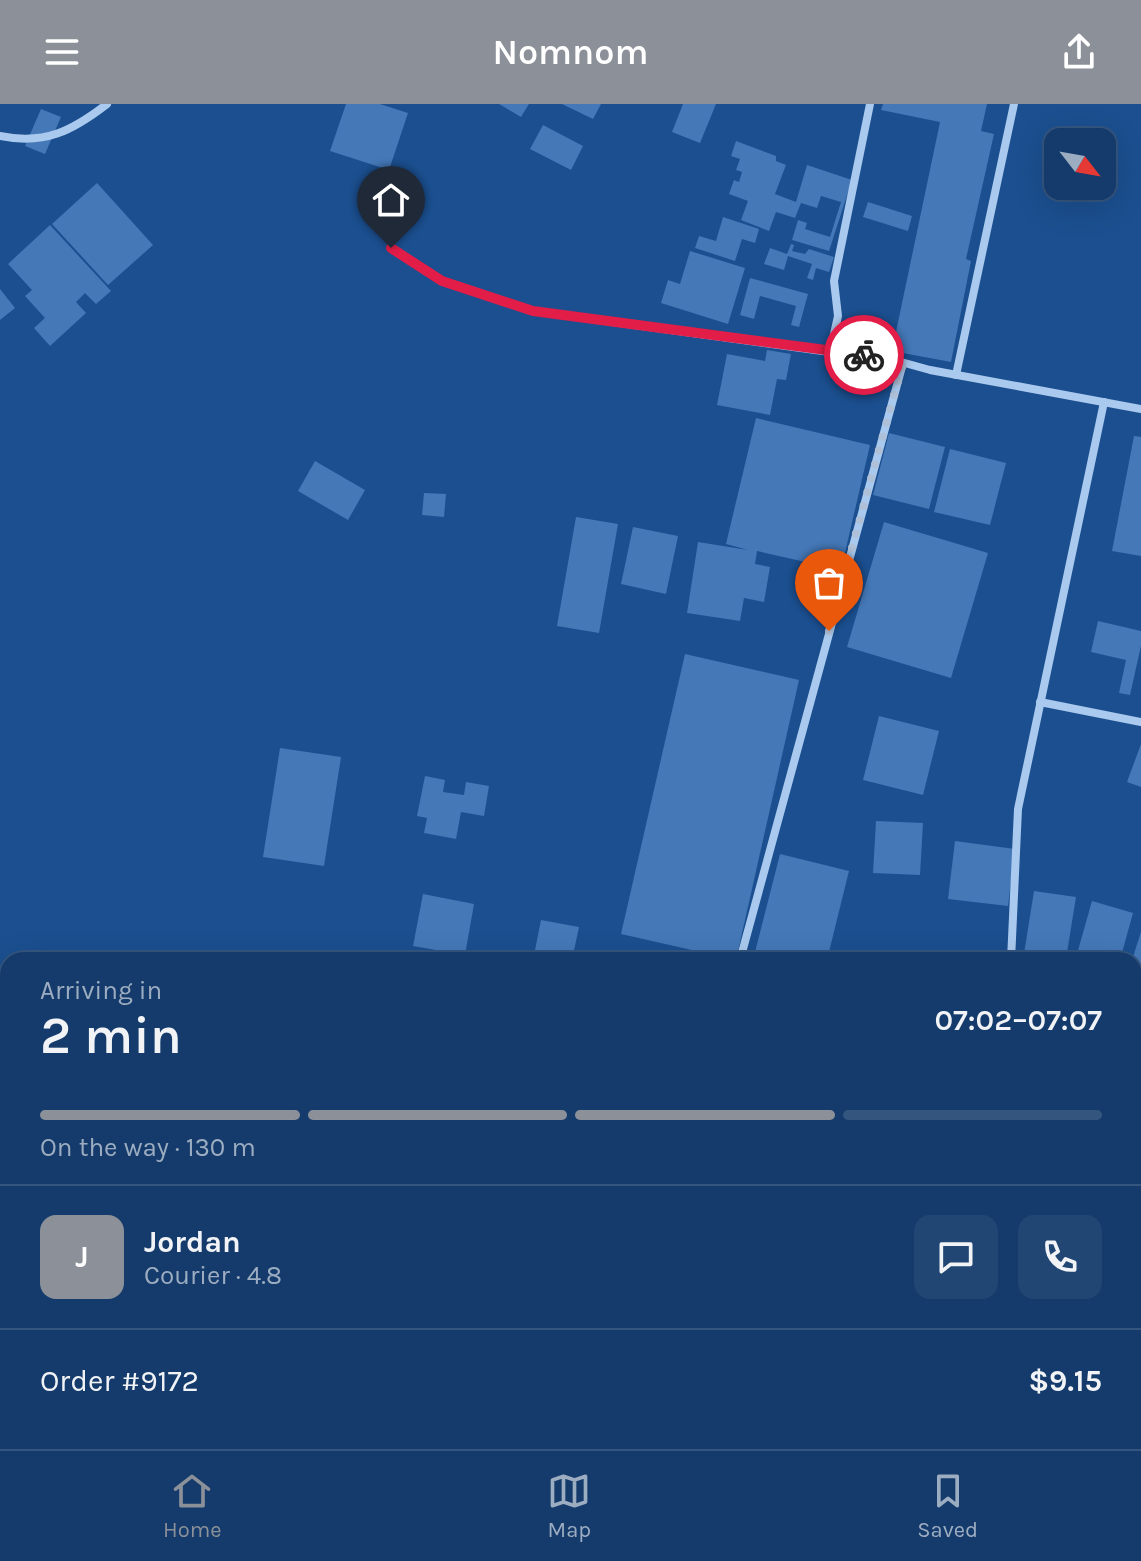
<!DOCTYPE html>
<meta charset="utf-8">
<style>
body{margin:0;font-family:Karla,sans-serif;background:#214673;color:#f1f3f6;height:100vh;display:flex;flex-direction:column;font-size:30px;white-space:nowrap}
*{box-sizing:border-box;margin:0}
p{font-size:26px;color:#9dadc1}
.icon{flex:none;width:44px;height:44px;fill:none;stroke:currentColor;stroke-width:2;stroke-linecap:round;stroke-linejoin:round}
.map{position:relative;flex:1;overflow:hidden}
.details{position:absolute;left:0px;top:848px;width:1142px;height:498px;display:flex;flex-direction:column;background:#143b6b;border-radius:24px 24px 0 0;box-shadow:0 8px 32px #0002,0 0 0 2px #33557e}
.details>*{flex:none}
.needle{width:52px;rotate:121deg}
.fabs{position:absolute;left:1044px;top:24px;display:grid;gap:16px}
.fabs a{display:grid;place-items:center;width:72px;height:72px;border-radius:16px;background:#143b6b;box-shadow:0 8px 32px #0002,0 0 0 2px #33557e;font-size:40px}
.pin{position:absolute;display:grid;place-items:center;width:68px;height:68px;color:#fff;margin:-82px -34px;border-radius:50% 50% 50% 0;rotate:-45deg;box-shadow:0 0 8px #0007}
.pin .icon{rotate:45deg}
.courier{position:absolute;display:grid;place-items:center;width:80px;height:80px;margin:-40px;border:6px solid #e11d48;border-radius:50%;background:#fff;color:#222;box-shadow:0 2px 10px #0007}
.headline em{font-style:normal;font-weight:600}
.headline div{display:flex;flex-direction:column-reverse}
.headline{display:flex;align-items:center;justify-content:space-between;height:136px;padding:0 40px}
h1{font-size:52px;font-weight:600;line-height:60px}
.bar{display:grid;grid-template-columns:repeat(4,1fr);gap:12px 8px;align-content:center;height:96px;padding:0 40px}
.bar i{height:10px;border-radius:6px;background:#33557e}
.bar .current{background:#8c9099}
.bar p{grid-column:span 4}
.line{display:flex;align-items:center;gap:20px;padding:0 40px;border-top:2px solid #33557e}
.line div{flex:1}
.round{display:grid;place-items:center;flex:none;width:84px;height:84px;border-radius:16px;background:#214673}
header{display:flex;justify-content:space-between;align-items:center;height:104px;padding:0 40px;background:#8c9099;color:#fff;font-size:36px;font-weight:600}
.tabs{display:flex;justify-content:space-around;align-items:center;height:112px;border-top:2px solid #33557e;background:#143b6b;font-size:22px;color:#9dadc1}
.tabs a{display:grid;justify-items:center;gap:4px}
.tabs .current{color:#8c9099}
.map>svg:first-child{display:block}
.building{fill:#4478b7}
.lines{fill:none;stroke-linecap:round;stroke-linejoin:round}
.street{stroke:#a9c9ee;stroke-width:8}
.done{stroke:#afc1d8;stroke-width:8;stroke-dasharray:0 14.4}
.route{stroke:#e11d48;stroke-width:10}
</style>
<header><svg class="icon" aria-label="menu" viewBox="0 0 24 24"><path d="M4 6h16M4 12h16M4 18h16"/></svg>Nomnom<svg class="icon" aria-label="share" viewBox="0 0 24 24"><path d="M12 15V3M7 8l5-5 5 5M5 13v7h14v-7"/></svg></header>
<div class="map">
<svg width="1141" height="1345" viewBox="0 0 1141 1345">
<rect width="100%" height="100%" fill="#1b4f8f"/>
<g class="building">
<polygon points="346,0 380,0 408,9 389,66 330,47"/>
<polygon points="499,0 529,0 521,13"/>
<polygon points="562,0 601,0 593,15"/>
<polygon points="683,0 716,0 700,39 672,28"/>
<polygon points="883,0 987,0 981,27 994,30 966,155 971,157 951,258 892,247 940,18 881,6"/>
<polygon points="41,5 61,13 45,50 25,42"/>
<polygon points="543,21 583,42 571,66 530,45"/>
<polygon points="736,37 776,52 776,57 786,61 775,90 796,98 807,61 852,76 829,147 792,136 798,116 807,119 805,125 830,133 841,98 821,92 817,104 801,99 795,114 776,108 769,127 741,116 748,97 729,90 734,76 739,78 742,68 736,66 740,55 731,52"/>
<polygon points="97,79 153,141 108,181 52,120"/>
<polygon points="868,98 912,112 908,127 863,113"/>
<polygon points="723,113 759,125 755,139 742,135 735,157 695,144 699,132 716,137"/>
<polygon points="50,121 111,187 96,200 85,189 76,198 86,209 50,242 34,224 45,214 25,192 32,186 8,160"/>
<polygon points="791,140 794,141 792,147 805,150 809,145 834,153 829,168 816,164 813,176 807,174 812,160 788,152 784,166 764,160 770,144 787,150"/>
<polygon points="690,147 745,164 728,220 661,199 668,176 680,180"/>
<polygon points="750,174 808,190 799,223 791,221 796,202 760,192 754,215 740,211"/>
<polygon points="0,185 15,204 0,216"/>
<polygon points="767,246 791,250 786,276 777,275 770,311 717,301 727,250 765,257"/>
<polygon points="756,314 870,341 841,466 757,447 755,460 770,463 764,498 744,494 740,517 687,509 698,438 748,446 726,440"/>
<polygon points="889,329 945,343 929,405 873,391"/>
<polygon points="1134,332 1141,333 1141,452 1112,447"/>
<polygon points="950,345 1006,359 990,421 934,408"/>
<polygon points="315,357 365,386 348,416 298,387"/>
<polygon points="424,389 446,390 444,413 422,411"/>
<polygon points="576,413 618,420 599,529 557,522"/>
<polygon points="884,418 988,449 951,574 847,543"/>
<polygon points="633,423 678,432 666,490 621,480"/>
<polygon points="1098,517 1141,527 1141,542 1130,591 1119,589 1126,556 1091,548"/>
<polygon points="685,550 799,576 736,856 621,830"/>
<polygon points="879,612 939,627 923,691 863,676"/>
<polygon points="1141,640 1141,683 1127,678"/>
<polygon points="280,644 341,653 324,762 263,753"/>
<polygon points="425,672 445,676 443,688 464,691 466,678 489,682 484,712 461,708 456,735 424,729 427,714 417,712"/>
<polygon points="876,717 923,719 920,771 873,769"/>
<polygon points="955,737 1015,745 1008,802 948,795"/>
<polygon points="780,750 849,767 827,856 753,856"/>
<polygon points="1034,787 1076,793 1066,855 1024,850"/>
<polygon points="423,790 474,800 465,851 413,842"/>
<polygon points="1092,797 1133,809 1120,856 1096,856 1077,850"/>
<polygon points="541,816 579,823 572,856 533,856"/>
<polygon points="1141,828 1141,866 1134,864 1134,856 1132,856"/>
<polygon points="608,1338 637,1338 644,1340 643,1345 606,1345"/>
<polygon points="868,1338 918,1338 916,1345 876,1345 866,1343"/>
</g>
<g class="lines">
<g class="street">
<polyline points="870,0 834,177 838,212 830,248 883,253 930,266 1141,305"/>
<path d="M0 32C45 41 72 27 107 0"/>
<polyline points="391,144 442,177 533,207 830,248"/>
<polyline points="956,271 1014,0"/>
<polyline points="1040,598 1141,618"/>
<polyline points="740,856 903,259"/>
<polyline points="1011,856 1018,705 1104,298"/>
</g>
</g>
<g class="lines">
<polyline class="done" points="829,527 903,259 864,251"/>
<polyline class="route" points="391,144 442,177 533,207 864,251"/>
</g>
</svg>
<div class="fabs">
<a><svg class="needle" viewBox="-14 -14 28 28"><path d="M0-13l5 13h-10z" fill="#e53935"/><path d="M0 13l5-13h-10z" fill="#9dadc1"/></svg></a>
</div>
<div class="pin" style="left:829px;top:527px;background:#ea580c"><svg class="icon" aria-label="bag" viewBox="0 0 24 24"><path d="M5 8h14l-1 12H6zM9 8a3 3 0 0 1 6 0"/></svg></div>
<div class="pin" style="left:391px;top:144px;background:#1f2937"><svg class="icon" aria-label="home" viewBox="0 0 24 24"><path d="M3 11l9-7 9 7M6 9v11h12V9"/></svg></div>
<div class="courier" style="left:864px;top:251px"><svg class="icon" aria-label="bike" viewBox="0 0 24 24"><circle cx="6" cy="16" r="4"/><circle cx="18" cy="16" r="4"/><path d="M6 16l4-8h5l3 8M10 8l3 8H6M13 5h3"/></svg></div>
<section class="details">
<div class="headline"><div><h1>2 min</h1><p>Arriving in</p></div><em>07:02–07:07</em></div>
<div class="bar"><i class="current"></i><i class="current"></i><i class="current"></i><i></i><p>On the way · 130 m</p></div>
<div class="line" style="height:144px"><b class="round" style="background:#8c9099;color:#fff">J</b><div><b>Jordan</b><p>Courier · 4.8</p></div><a class="round"><svg class="icon" aria-label="chat" viewBox="0 0 24 24"><path d="M4 5h16v11H9l-5 4z"/></svg></a><a class="round"><svg class="icon" aria-label="phone" viewBox="0 0 24 24"><path d="M5 4h4l2 5-3 2q2 4 5 5l2-3 5 2v4C11 20 4 13 5 4z"/></svg></a></div>
<div class="line" style="height:104px"><div>Order #9172</div><b>$9.15</b></div>
</section>
</div>
<nav class="tabs">
<a class="current"><svg class="icon" aria-label="home" viewBox="0 0 24 24"><path d="M3 11l9-7 9 7M6 9v11h12V9"/></svg>Home</a>
<a><svg class="icon" aria-label="map" viewBox="0 0 24 24"><path d="M3 6l6-2 6 2 6-2v14l-6 2-6-2-6 2zM9 4v14M15 6v14"/></svg>Map</a>
<a><svg class="icon" aria-label="saved" viewBox="0 0 24 24"><path d="M7 4h10v16l-5-4-5 4z"/></svg>Saved</a>
</nav>
